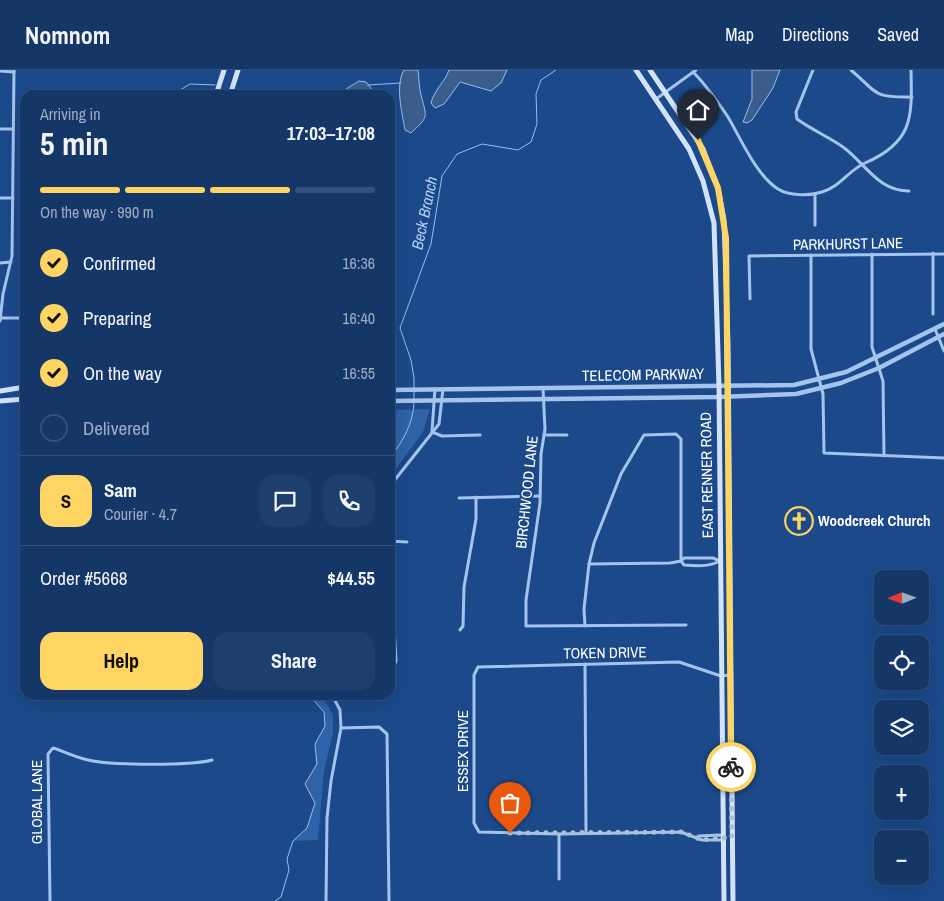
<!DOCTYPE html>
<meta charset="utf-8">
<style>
body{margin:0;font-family:"Archivo Narrow",sans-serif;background:#1d3f6e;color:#f1f3f6;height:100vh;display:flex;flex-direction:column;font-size:19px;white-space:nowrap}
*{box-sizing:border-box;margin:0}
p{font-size:16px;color:#9dacc0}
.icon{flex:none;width:28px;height:28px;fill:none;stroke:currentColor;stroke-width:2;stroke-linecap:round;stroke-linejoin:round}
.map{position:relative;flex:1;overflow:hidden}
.details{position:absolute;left:20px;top:20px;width:375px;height:610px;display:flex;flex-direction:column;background:#143768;border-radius:15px;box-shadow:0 5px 20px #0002,0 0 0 1px #33517c}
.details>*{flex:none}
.needle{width:32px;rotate:269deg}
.buttons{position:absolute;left:874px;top:500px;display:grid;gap:10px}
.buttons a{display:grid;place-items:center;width:55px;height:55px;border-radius:10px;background:#143768;box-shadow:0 5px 20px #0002,0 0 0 1px #33517c;font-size:25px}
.pin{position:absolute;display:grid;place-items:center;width:42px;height:42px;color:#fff;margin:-51px -21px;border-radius:50% 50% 50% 0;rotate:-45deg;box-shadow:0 0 5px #0007}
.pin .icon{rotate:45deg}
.courier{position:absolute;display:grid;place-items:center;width:50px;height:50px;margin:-25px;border:4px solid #fed462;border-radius:50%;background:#fff;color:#222;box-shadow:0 1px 6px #0007}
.summary em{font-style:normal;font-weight:700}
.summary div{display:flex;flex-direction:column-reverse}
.summary{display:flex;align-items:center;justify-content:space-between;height:85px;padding:0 20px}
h1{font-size:32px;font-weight:700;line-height:38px}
.bar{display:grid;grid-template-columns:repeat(4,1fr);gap:8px 5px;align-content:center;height:60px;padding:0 20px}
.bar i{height:6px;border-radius:4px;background:#33517c}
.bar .current{background:#fed462}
.bar p{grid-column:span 4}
.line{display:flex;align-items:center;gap:12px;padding:0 20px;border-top:1px solid #33517c}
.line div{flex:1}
.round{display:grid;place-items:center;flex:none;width:52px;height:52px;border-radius:15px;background:#1d3f6e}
ol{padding:0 20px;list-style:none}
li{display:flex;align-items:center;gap:15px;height:55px}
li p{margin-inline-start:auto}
li .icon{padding:5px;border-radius:50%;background:#fed462;color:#111;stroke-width:4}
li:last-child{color:#9dacc0}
li i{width:28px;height:28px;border:2px solid #33517c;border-radius:50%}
.action{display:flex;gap:10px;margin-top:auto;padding:10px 20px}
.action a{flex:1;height:58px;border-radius:15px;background:#fed462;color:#111;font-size:20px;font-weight:700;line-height:58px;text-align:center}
.action a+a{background:#1d3f6e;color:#f1f3f6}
header{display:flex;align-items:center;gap:30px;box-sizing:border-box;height:70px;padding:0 25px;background:#143768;border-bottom:1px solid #33517c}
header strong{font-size:24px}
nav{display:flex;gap:28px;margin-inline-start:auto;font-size:18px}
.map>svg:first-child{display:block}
.green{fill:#2e63a8}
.water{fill:#3b5d8c;stroke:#98bfef}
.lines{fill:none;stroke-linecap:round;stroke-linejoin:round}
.stream{stroke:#98bfef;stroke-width:1}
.minor{stroke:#a5c4ed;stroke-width:3}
.tertiary{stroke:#a5c4ed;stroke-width:4.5}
.secondary{stroke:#d2e2f9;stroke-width:5}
.done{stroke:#afbfd6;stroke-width:5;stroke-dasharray:0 9}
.route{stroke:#fed462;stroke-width:6}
.labels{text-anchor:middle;stroke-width:4;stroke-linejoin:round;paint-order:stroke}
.street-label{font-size:15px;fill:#fff;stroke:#1b498a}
.poi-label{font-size:15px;font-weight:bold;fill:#fff;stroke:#1b498a;text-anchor:start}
.water-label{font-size:16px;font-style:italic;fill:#b1cef4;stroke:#1b498a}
</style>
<header>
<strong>Nomnom</strong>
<nav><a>Map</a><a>Directions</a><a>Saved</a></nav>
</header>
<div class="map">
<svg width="944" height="831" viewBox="0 0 944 831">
<rect width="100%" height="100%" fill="#1b498a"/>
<g class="green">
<polygon points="430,339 423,362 390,407 390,340"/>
<polygon points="309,625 322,625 333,645 333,663 324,701 318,770 293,771 307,758 315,733 305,714 316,694 315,674 325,656 324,642"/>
</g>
<g class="water">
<path d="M404 0H418C419 8 419 17 421 25 427 48 429 46 411 63L405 60C402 43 395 15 404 0Z"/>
<path d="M449 0H507L501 13 491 21 460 12 444 34 435 38 431 33C434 20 445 12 449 0Z"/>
<polygon points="752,0 780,0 773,18 752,50 747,53 743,52 752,29"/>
<polygon points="359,11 366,12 371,18 373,25 343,25 346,19"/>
</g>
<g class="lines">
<g class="stream">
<polyline points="368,15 401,13"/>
<polyline points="172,25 190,14 215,15"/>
<polyline points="414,329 414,308 411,290 400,258 431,174 442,106 457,84 482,74 518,80 531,72 537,54 536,24 541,10 556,0"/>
<path d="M390 388C403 371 413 354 414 333"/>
<polyline points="275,831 281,827 289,800 287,789 293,771 307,758 315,733 305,714 317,694 315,674 325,656 324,642 309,625"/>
</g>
<g class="minor">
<path d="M813 0 796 42 797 49C812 60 829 67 843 77 866 94 878 121 909 121"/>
<path d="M851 0C878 23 872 28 912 27"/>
<polyline points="0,1 14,2"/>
<path d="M693 2C706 15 718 32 728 47 741 69 756 105 778 119 789 126 809 126 822 122 840 117 849 100 865 93 914 72 912 46 911 0"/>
<polyline points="656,29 696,0"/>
<polyline points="0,59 13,59"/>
<polyline points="815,124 815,155"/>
<polyline points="0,128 13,128"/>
<polyline points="872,184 872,277 883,311 884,386"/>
<polyline points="811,185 811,279 823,324 824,383 944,388"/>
<polyline points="0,193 11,192"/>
<polyline points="750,229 749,186 944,184"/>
<polyline points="933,244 933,183"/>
<polyline points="0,248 25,248"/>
<polyline points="0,251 3,224 12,186 14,0"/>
<polyline points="935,259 944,281"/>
<polyline points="543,318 545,359 541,384 540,433 526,530 526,556 686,555"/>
<polyline points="432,361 435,319"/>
<polyline points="432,362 442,366 480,365"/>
<polyline points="544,365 567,365"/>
<polyline points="390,416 439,354 443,319"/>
<polyline points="459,428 540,426"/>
<polyline points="390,471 407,472"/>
<path d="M681 491 684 495C696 496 709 497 720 491"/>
<polyline points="589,494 670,493 681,491 684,488 713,488 720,491"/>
<polyline points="390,536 393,537 396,591 394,595 390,596"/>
<polyline points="585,556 584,539 589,494 594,473 621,404 644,365 676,364 681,369 681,491"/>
<polyline points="460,560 463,556 464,517 476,449 476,427"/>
<polyline points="585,594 586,763"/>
<polyline points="341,658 379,657 387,664 389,831"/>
<polyline points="698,766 720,765 723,767"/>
<polyline points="723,767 721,770 702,770 681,762 559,764 479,762 474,753 474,605 478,597 679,592 721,606 730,605"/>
<polyline points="559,809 559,764"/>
<path d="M50 831 48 684 53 678C66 682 79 689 93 691 116 695 191 696 212 690"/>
<polyline points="326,831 327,748 331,711 341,658 340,640 332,625"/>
</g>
<g class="tertiary">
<polyline points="390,320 794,315 846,302 944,254"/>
<polyline points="390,331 719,327 796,324 841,313 879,298 944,264"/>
</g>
<g class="secondary">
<polyline points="636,0 689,79 703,111 714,153 719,316 724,831"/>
<polyline points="650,0 703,79 718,118 724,150 728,273 733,831"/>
<polyline points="216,25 224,0"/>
<polyline points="230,25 238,0"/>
<polyline points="0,321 25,317"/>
<polyline points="0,331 25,329"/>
</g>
</g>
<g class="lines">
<polyline class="done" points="510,763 682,762 702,770 732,767 731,697"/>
<polyline class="route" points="698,70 718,118 726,168 731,697"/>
</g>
<defs>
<symbol id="church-ring" viewBox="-11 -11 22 22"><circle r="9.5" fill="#1b498a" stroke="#fed462" stroke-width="1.5"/><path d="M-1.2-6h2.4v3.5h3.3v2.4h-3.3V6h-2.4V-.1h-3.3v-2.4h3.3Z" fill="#fed462"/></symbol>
</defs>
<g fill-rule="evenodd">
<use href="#church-ring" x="783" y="435" width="32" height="32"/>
</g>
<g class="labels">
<g class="street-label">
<text transform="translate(848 174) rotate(-1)" y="5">PARKHURST LANE</text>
<text transform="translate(643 305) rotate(-1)" y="5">TELECOM PARKWAY</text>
<text transform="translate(707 405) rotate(-91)" y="5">EAST RENNER ROAD</text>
<text transform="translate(527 422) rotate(-84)" y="5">BIRCHWOOD LANE</text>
<text transform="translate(605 583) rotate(-1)" y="5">TOKEN DRIVE</text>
<text transform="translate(463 681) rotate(-90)" y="5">ESSEX DRIVE</text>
<text transform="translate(37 732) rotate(-90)" y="5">GLOBAL LANE</text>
</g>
<g class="poi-label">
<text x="818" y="456">Woodcreek Church</text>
</g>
<g class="water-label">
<text transform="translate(424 143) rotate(-78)" y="6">Beck Branch</text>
</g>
</g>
</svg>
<div class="buttons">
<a><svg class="needle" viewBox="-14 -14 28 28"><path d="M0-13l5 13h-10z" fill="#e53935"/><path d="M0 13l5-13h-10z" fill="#9dacc0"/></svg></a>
<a><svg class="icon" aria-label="locate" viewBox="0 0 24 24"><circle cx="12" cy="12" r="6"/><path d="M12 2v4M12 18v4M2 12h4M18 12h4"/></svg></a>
<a><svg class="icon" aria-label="layers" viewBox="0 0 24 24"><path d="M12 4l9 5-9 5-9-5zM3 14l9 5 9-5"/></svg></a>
<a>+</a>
<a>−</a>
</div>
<div class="pin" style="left:510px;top:763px;background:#ea580c"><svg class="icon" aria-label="bag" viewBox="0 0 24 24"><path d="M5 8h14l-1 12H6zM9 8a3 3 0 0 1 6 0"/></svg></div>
<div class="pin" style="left:698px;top:70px;background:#1f2937"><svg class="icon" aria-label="home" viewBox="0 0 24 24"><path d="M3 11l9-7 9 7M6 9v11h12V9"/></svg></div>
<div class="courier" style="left:731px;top:697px"><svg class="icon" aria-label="bike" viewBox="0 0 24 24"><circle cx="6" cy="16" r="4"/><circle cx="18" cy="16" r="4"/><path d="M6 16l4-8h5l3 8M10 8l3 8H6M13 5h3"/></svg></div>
<section class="details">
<div class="summary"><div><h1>5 min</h1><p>Arriving in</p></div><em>17:03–17:08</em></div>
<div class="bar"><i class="current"></i><i class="current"></i><i class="current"></i><i></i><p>On the way · 990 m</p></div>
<ol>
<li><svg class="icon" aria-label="check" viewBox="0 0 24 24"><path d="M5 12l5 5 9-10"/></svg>Confirmed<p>16:36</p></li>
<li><svg class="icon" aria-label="check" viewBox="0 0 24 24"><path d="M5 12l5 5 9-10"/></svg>Preparing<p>16:40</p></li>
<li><svg class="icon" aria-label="check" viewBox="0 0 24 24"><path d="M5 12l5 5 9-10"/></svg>On the way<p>16:55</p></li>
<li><i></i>Delivered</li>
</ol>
<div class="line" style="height:90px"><b class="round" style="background:#fed462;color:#111">S</b><div><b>Sam</b><p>Courier · 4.7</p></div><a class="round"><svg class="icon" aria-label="chat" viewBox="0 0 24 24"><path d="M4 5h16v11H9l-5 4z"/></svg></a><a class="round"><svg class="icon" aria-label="phone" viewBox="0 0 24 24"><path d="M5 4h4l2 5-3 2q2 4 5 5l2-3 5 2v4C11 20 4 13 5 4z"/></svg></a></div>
<div class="line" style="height:65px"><div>Order #5668</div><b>$44.55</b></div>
<div class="action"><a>Help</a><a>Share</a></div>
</section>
</div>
